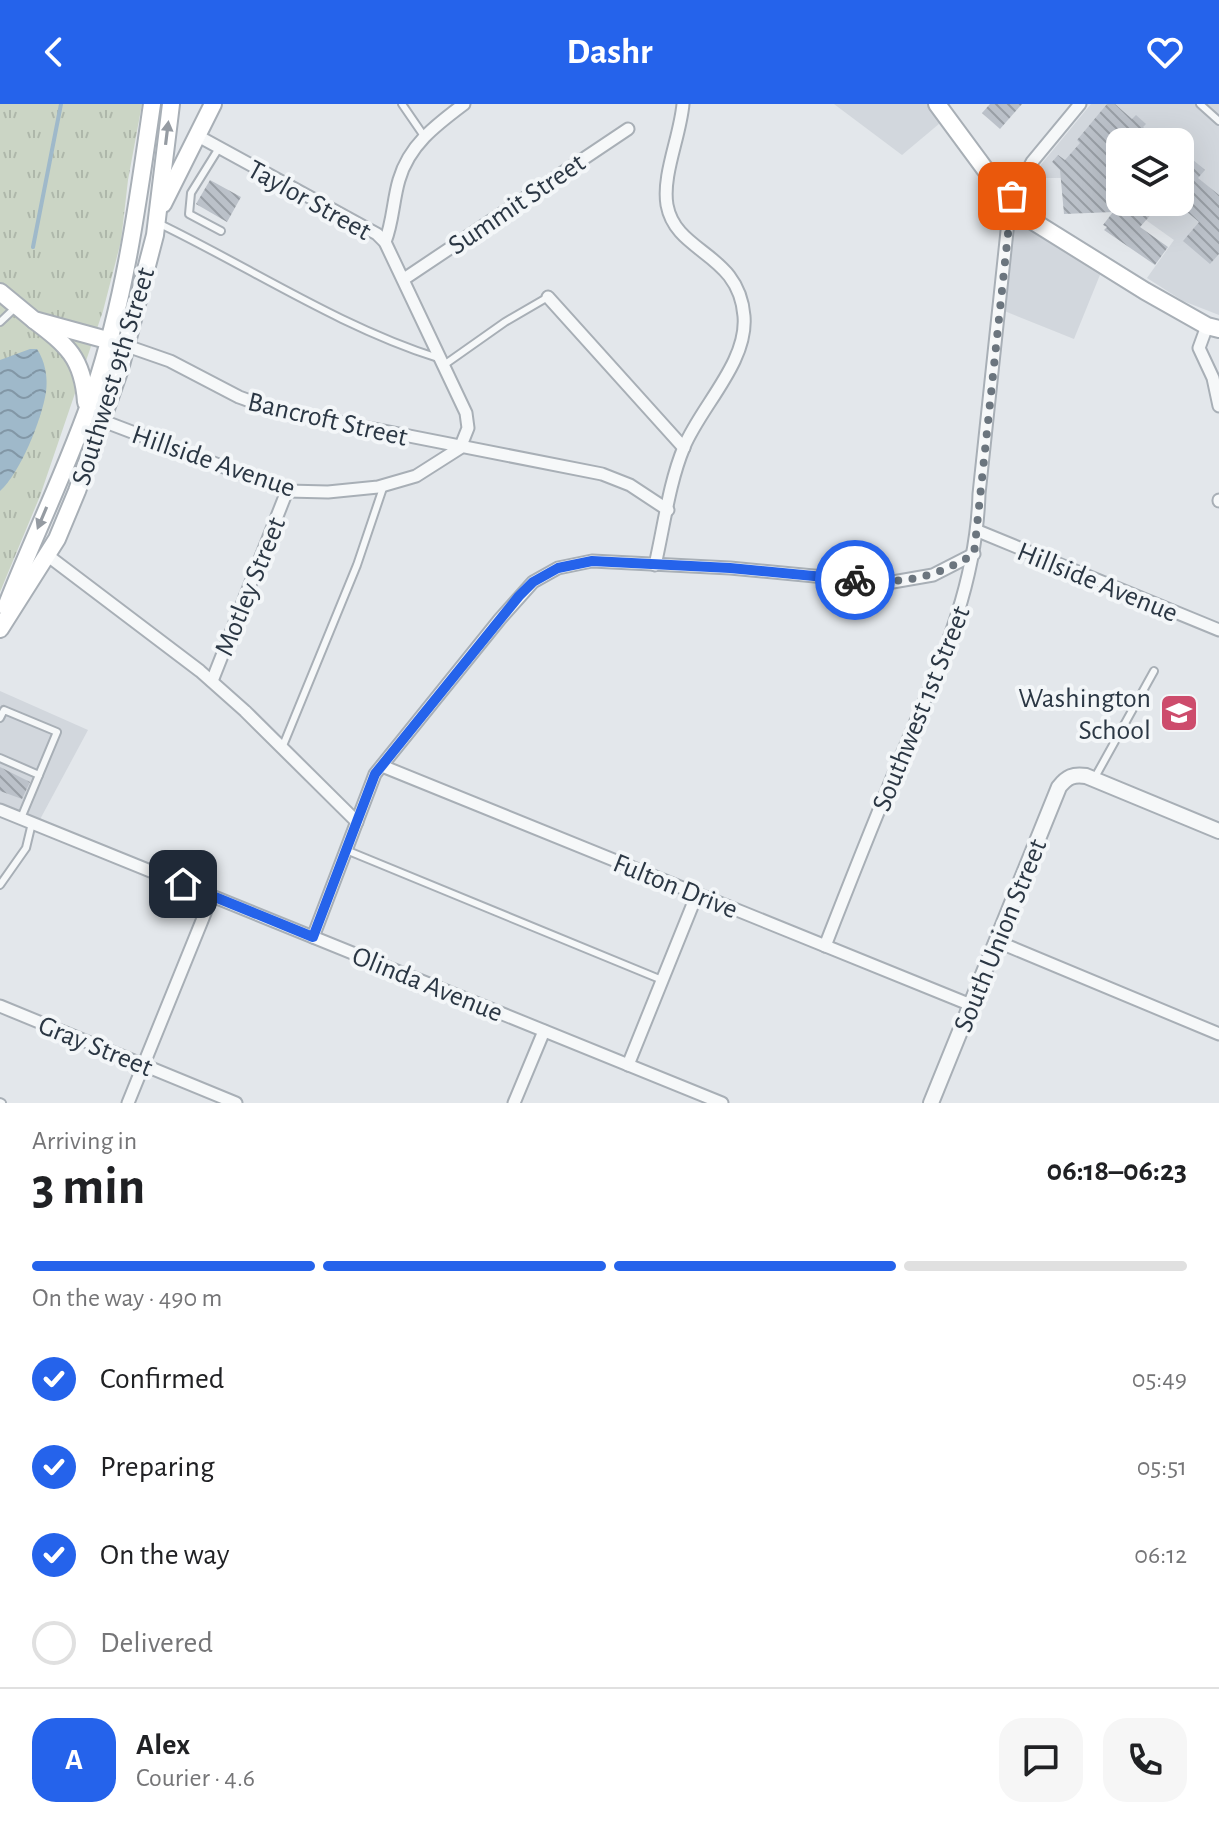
<!DOCTYPE html>
<meta charset="utf-8">
<style>
body{margin:0;font-family:"Alegreya Sans",sans-serif;background:#f6f6f6;color:#202124;height:100vh;display:flex;flex-direction:column;font-size:30px;white-space:nowrap}
*{box-sizing:border-box;margin:0}
p{font-size:26px;color:#757577}
.icon{flex:none;width:44px;height:44px;fill:none;stroke:currentColor;stroke-width:2;stroke-linecap:round;stroke-linejoin:round}
.map{position:relative;height:999px;overflow:hidden}
.panel{display:flex;flex-direction:column;background:#fff;flex:1}
.panel>*{flex:none}
.tools{position:absolute;left:1106px;top:24px;display:grid;gap:16px}
.tools a{display:grid;place-items:center;width:88px;height:88px;border-radius:16px;background:#fff;box-shadow:0 8px 32px #0002;font-size:40px}
.pin{position:absolute;display:grid;place-items:center;width:68px;height:68px;color:#fff;margin:-34px;border-radius:16px;box-shadow:0 4px 12px #0006}
.courier{position:absolute;display:grid;place-items:center;width:80px;height:80px;margin:-40px;border:6px solid #2563eb;border-radius:50%;background:#fff;color:#222;box-shadow:0 2px 10px #0007}
.headline em{font-style:normal;font-weight:700}
.headline div{display:flex;flex-direction:column-reverse}
.headline{display:flex;align-items:center;justify-content:space-between;height:136px;padding:0 32px}
h1{font-size:52px;font-weight:700;line-height:60px}
.bar{display:grid;grid-template-columns:repeat(4,1fr);gap:12px 8px;align-content:center;height:96px;padding:0 32px}
.bar i{height:10px;border-radius:6px;background:#e0e0e0}
.bar .current{background:#2563eb}
.bar p{grid-column:span 4}
.line{display:flex;align-items:center;gap:20px;padding:0 32px;border-top:2px solid #e0e0e0}
.line div{flex:1}
.round{display:grid;place-items:center;flex:none;width:84px;height:84px;border-radius:24px;background:#f6f6f6}
ol{padding:0 32px;list-style:none}
li{display:flex;align-items:center;gap:24px;height:88px}
li p{margin-inline-start:auto}
li .icon{padding:8px;border-radius:50%;background:#2563eb;color:#fff;stroke-width:4}
li:last-child{color:#757577}
li i{width:44px;height:44px;border:4px solid #e0e0e0;border-radius:50%}
header{display:flex;justify-content:space-between;align-items:center;height:104px;padding:0 32px;background:#2563eb;color:#fff;font-size:36px;font-weight:700}
.map>svg:first-child{display:block}
.built{fill:#d2d7dd}
.park{fill:url(#park-tufts)}
.water{fill:url(#water-waves)}
.lines{fill:none;stroke-linecap:round;stroke-linejoin:round}
.stream{stroke:#9fb9ca;stroke-width:4}
.building{fill:url(#building-back-hatch)}
.service-casing{stroke:#a8afb6;stroke-width:10}
.minor-casing{stroke:#a8afb6;stroke-width:15}
.tertiary-casing{stroke:#a8afb6;stroke-width:18}
.secondary-casing{stroke:#a8afb6;stroke-width:20}
.service{stroke:#f6f8f9;stroke-width:6}
.minor{stroke:#f6f8f9;stroke-width:11}
.tertiary{stroke:#f6f8f9;stroke-width:14}
.secondary{stroke:#fff;stroke-width:16}
.oneway{fill:#959ba2}
.done{stroke:#6b757e;stroke-width:8;stroke-dasharray:0 14.4}
.route{stroke:#2563eb;stroke-width:10}
.labels{text-anchor:middle;stroke-width:8;stroke-linejoin:round;paint-order:stroke}
.street-label{font-size:28px;fill:#2b3744;stroke:#f3f6f8}
.poi-label{font-size:28px;fill:#2b3744;stroke:#f3f6f8;text-anchor:end}
</style>
<header><svg class="icon" aria-label="back" viewBox="0 0 24 24"><path d="M15 5l-7 7 7 7"/></svg>Dashr<svg class="icon" aria-label="heart" viewBox="0 0 24 24"><path d="M12 20l-8-8c-3-5 5-10 8-4 3-6 11-1 8 4z"/></svg></header>
<div class="map">
<svg width="1219" height="999" viewBox="0 0 1219 999">
<defs>
<pattern id="park-tufts" width="24" height="20" patternUnits="userSpaceOnUse" patternTransform="scale(2)"><rect width="24" height="20" fill="#cbd5c5"/><path d="M3 7l-1-3M5 7V3M7 7l1-3M15 17l-1-3M17 17v-4M19 17l1-3" fill="none" stroke="#aeb7aa"/></pattern>
<pattern id="water-waves" width="16" height="10" patternUnits="userSpaceOnUse" patternTransform="scale(2)"><rect width="16" height="10" fill="#9fb9ca"/><path d="M0 5q4-4 8 0t8 0" fill="none" stroke="#8297a6"/></pattern>
<pattern id="building-back-hatch" width="6" height="6" patternUnits="userSpaceOnUse" patternTransform="scale(2)"><rect width="6" height="6" fill="#bbc1c9"/><path d="M-1 5l2 2M0 0l6 6M5-1l2 2" fill="none" stroke="#989ea5"/></pattern>
</defs>
<rect width="100%" height="100%" fill="#e3e7eb"/>
<g class="built">
<polygon points="834,0 937,0 946,14 902,51"/>
<polygon points="1091,0 1219,0 1219,211 1183,197 1147,174 1174,136 1136,109 1136,98 1180,98 1180,38 1120,38 1070,74 1030,74"/>
<polygon points="1010,99 1104,161 1074,235 997,204"/>
<polygon points="0,587 88,626 37,721 0,706"/>
</g>
<polygon class="park" points="0,0 142,0 128,76 121,137 103,207 40,392 0,488"/>
<path class="water" d="M30 245H37C45 257 48 273 46 288 42 315 20 369 0 387V256Z"/>
<g class="lines">
<polyline class="stream" points="33,143 61,0"/>
</g>
<g class="building">
<polygon points="990,0 1022,0 1000,25 982,9"/>
<polygon points="1107,0 1115,0 1132,15 1136,11 1146,20 1143,23 1161,38 1120,38 1120,98 1162,98 1140,123 1168,143 1155,161 1104,126 1107,123 1103,121 1113,108 1064,110 1060,66 1052,58 1058,51 1065,56 1080,39 1077,36"/>
<polygon points="1180,45 1205,66 1198,74 1219,91 1219,150 1210,160 1183,137 1199,118 1180,102"/>
<polygon points="210,76 241,93 227,118 196,100"/>
<polygon points="0,663 30,678 22,695 0,687"/>
</g>
<g class="lines">
<defs>
<g id="service">
<polyline points="402,0 424,32"/>
<polyline points="1200,0 1219,17"/>
<polyline points="219,44 191,89 189,110 221,127"/>
<path d="M160 120C251 164 340 223 438 254"/>
<polyline points="0,218 16,203"/>
<polyline points="444,261 505,218 548,193"/>
<polyline points="0,614 4,606 57,628 39,671 0,654"/>
<polyline points="282,644 357,461 384,381"/>
<polyline points="1094,675 1154,567"/>
<polyline points="21,714 39,671"/>
<polyline points="346,746 662,876"/>
<polyline points="0,781 26,744 32,719"/>
<polyline points="0,998 2,999"/>
</g>
<g id="minor">
<path d="M385 138C393 118 393 96 399 76 409 41 436 21 464 0"/>
<polyline points="404,175 628,25"/>
<polyline points="548,193 684,344"/>
<polyline points="1207,222 1199,244 1213,274 1219,302"/>
<polyline points="127,242 170,257 239,293 272,305 602,370 630,381 668,406"/>
<polyline points="103,317 287,387 328,388 378,383 416,372 460,344 468,324 466,309 385,138 377,130 198,32"/>
<polyline points="1219,396 1219,397"/>
<polyline points="978,427 1219,526"/>
<polyline points="47,451 200,567 245,607 357,718"/>
<path d="M655 461C664 422 669 379 684 343 701 302 748 258 744 212 739 148 676 150 667 101 662 71 680 33 683 0"/>
<polyline points="212,577 287,387"/>
<polyline points="382,662 971,901"/>
<polyline points="0,706 722,999"/>
<polyline points="313,833 375,670 500,515 533,478 558,464 592,457 730,464 887,479 933,471 974,450"/>
<polyline points="996,837 1219,930"/>
<path d="M825 842C848 783 871 725 895 667 933 575 976 491 979 390L1010 99 1032 58 1080 0"/>
<polyline points="0,902 236,999"/>
<polyline points="628,961 697,790"/>
<polyline points="128,999 212,792"/>
<polyline points="514,999 544,927"/>
</g>
<path id="tertiary" d="M931 999 1059 683C1067 673 1073 670 1086 672L1219 727"/>
<g id="secondary">
<polyline points="937,0 1010,99 1031,116 1145,187 1207,222 1219,225"/>
<polyline points="163,100 213,0"/>
<polyline points="0,188 34,216 118,239"/>
<path d="M34 216C67 241 83 254 86 298"/>
<path d="M6 503C34 431 69 361 94 287 125 195 138 97 152 0"/>
<polyline points="0,525 57,435 77,387 120,265 155,131 171,0"/>
</g>
</defs>
<use href="#service" class="service-casing"/>
<use href="#minor" class="minor-casing"/>
<use href="#tertiary" class="tertiary-casing"/>
<use href="#secondary" class="secondary-casing"/>
<use href="#service" class="service"/>
<use href="#minor" class="minor"/>
<use href="#tertiary" class="tertiary"/>
<use href="#secondary" class="secondary"/>
</g>
<defs><path id="oneway-solid" d="M-6-.8H1V-3.2L6.5 0L1 3.2V.8H-6Z" transform="scale(2)"/></defs>
<g class="oneway">
<use href="#oneway-solid" transform="translate(167 29) rotate(-83)"/>
<use href="#oneway-solid" transform="translate(42 414) rotate(113)"/>
</g>
<g class="lines">
<path class="done" d="M855 476C902 480 933 475 974 450L1012 92"/>
<polyline class="route" points="183,780 313,833 375,670 519,492 533,478 558,464 592,457 730,464 855,476"/>
</g>
<defs>
<symbol id="school-square" viewBox="-11 -11 22 22"><rect x="-9" y="-9" width="18" height="18" rx="4" fill="#cd4c6c" stroke="#f3f6f8"/><path d="M0-5L7-2L0 1L-7-2ZM-4 1L0 2.5L4 1V4Q0 6-4 4Z" fill="#fff"/></symbol>
</defs>
<g fill-rule="evenodd">
<use href="#school-square" x="1157" y="587" width="44" height="44"/>
</g>
<g class="labels">
<g class="street-label">
<text transform="translate(310 95) rotate(29)" y="10">Taylor Street</text>
<text transform="translate(516 99) rotate(-34)" y="10">Summit Street</text>
<text transform="translate(112 272) rotate(-73)" y="10">Southwest 9th Street</text>
<text transform="translate(328 314) rotate(13)" y="10">Bancroft Street</text>
<text transform="translate(214 356) rotate(19)" y="10">Hillside Avenue</text>
<text transform="translate(1098 477) rotate(22)" y="10">Hillside Avenue</text>
<text transform="translate(249 482) rotate(-68)" y="10">Motley Street</text>
<text transform="translate(920 604) rotate(-68)" y="10">Southwest 1st Street</text>
<text transform="translate(676 781) rotate(22)" y="10">Fulton Drive</text>
<text transform="translate(999 831) rotate(-68)" y="10">South Union Street</text>
<text transform="translate(428 879) rotate(22)" y="10">Olinda Avenue</text>
<text transform="translate(96 941) rotate(22)" y="10">Gray Street</text>
</g>
<g class="poi-label">
<text x="1151" y="603">Washington<tspan x="1151" dy="32">School</tspan></text>
</g>
</g>
</svg>
<div class="tools">
<a><svg class="icon" aria-label="layers" viewBox="0 0 24 24"><path d="M12 4l9 5-9 5-9-5zM3 14l9 5 9-5"/></svg></a>
</div>
<div class="pin" style="left:1012px;top:92px;background:#ea580c"><svg class="icon" aria-label="bag" viewBox="0 0 24 24"><path d="M5 8h14l-1 12H6zM9 8a3 3 0 0 1 6 0"/></svg></div>
<div class="pin" style="left:183px;top:780px;background:#1f2937"><svg class="icon" aria-label="home" viewBox="0 0 24 24"><path d="M3 11l9-7 9 7M6 9v11h12V9"/></svg></div>
<div class="courier" style="left:855px;top:476px"><svg class="icon" aria-label="bike" viewBox="0 0 24 24"><circle cx="6" cy="16" r="4"/><circle cx="18" cy="16" r="4"/><path d="M6 16l4-8h5l3 8M10 8l3 8H6M13 5h3"/></svg></div>
</div>
<section class="panel">
<div class="headline"><div><h1>3 min</h1><p>Arriving in</p></div><em>06:18–06:23</em></div>
<div class="bar"><i class="current"></i><i class="current"></i><i class="current"></i><i></i><p>On the way · 490 m</p></div>
<ol>
<li><svg class="icon" aria-label="check" viewBox="0 0 24 24"><path d="M5 12l5 5 9-10"/></svg>Confirmed<p>05:49</p></li>
<li><svg class="icon" aria-label="check" viewBox="0 0 24 24"><path d="M5 12l5 5 9-10"/></svg>Preparing<p>05:51</p></li>
<li><svg class="icon" aria-label="check" viewBox="0 0 24 24"><path d="M5 12l5 5 9-10"/></svg>On the way<p>06:12</p></li>
<li><i></i>Delivered</li>
</ol>
<div class="line" style="height:144px"><b class="round" style="background:#2563eb;color:#fff">A</b><div><b>Alex</b><p>Courier · 4.6</p></div><a class="round"><svg class="icon" aria-label="chat" viewBox="0 0 24 24"><path d="M4 5h16v11H9l-5 4z"/></svg></a><a class="round"><svg class="icon" aria-label="phone" viewBox="0 0 24 24"><path d="M5 4h4l2 5-3 2q2 4 5 5l2-3 5 2v4C11 20 4 13 5 4z"/></svg></a></div>
</section>
